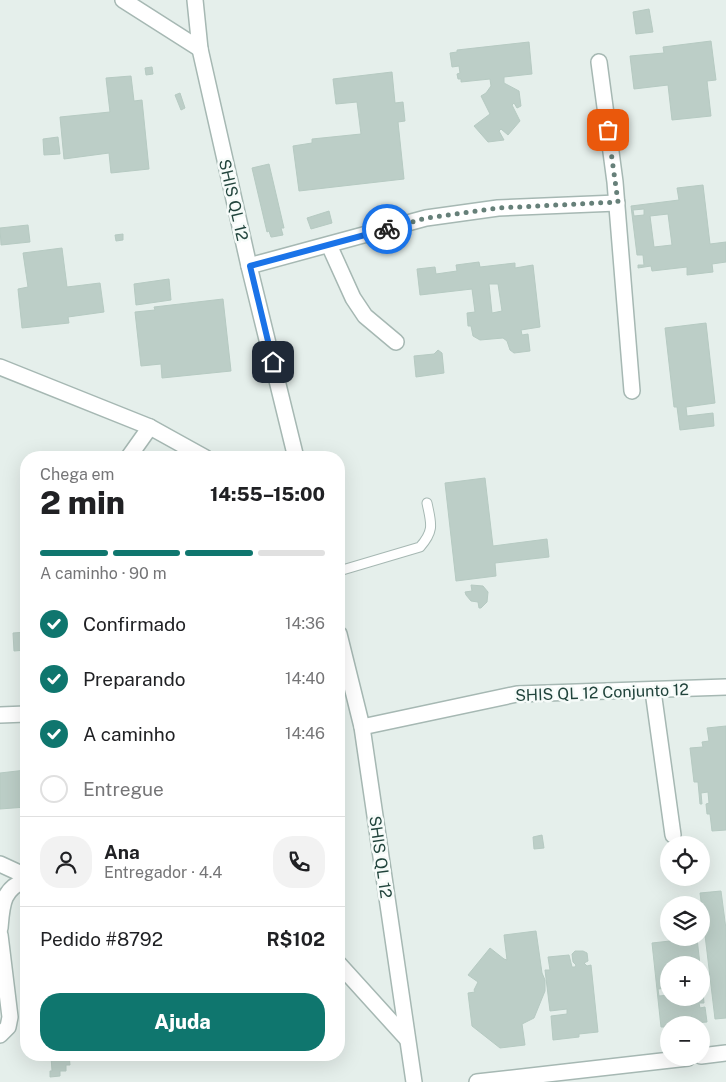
<!DOCTYPE html>
<html lang="pt">
<meta charset="utf-8">
<style>
body{margin:0;font-family:"Public Sans",sans-serif;background:#f2f2f2;color:#202124;height:100vh;display:flex;flex-direction:column;font-size:19px;white-space:nowrap}
*{box-sizing:border-box;margin:0}
p{font-size:16px;color:#757577}
.icon{flex:none;width:28px;height:28px;fill:none;stroke:currentColor;stroke-width:2;stroke-linecap:round;stroke-linejoin:round}
.map{position:relative;flex:1;overflow:hidden}
.panel{position:absolute;left:20px;top:451px;width:325px;height:610px;display:flex;flex-direction:column;background:#fff;border-radius:20px;box-shadow:0 5px 20px #0002}
.panel>*{flex:none}
.controls{position:absolute;left:660px;top:836px;display:grid;gap:10px}
.controls a{display:grid;place-items:center;width:50px;height:50px;border-radius:50%;background:#fff;box-shadow:0 5px 20px #0002;font-size:25px}
.pin{position:absolute;display:grid;place-items:center;width:42px;height:42px;color:#fff;margin:-21px;border-radius:10px;box-shadow:0 2px 8px #0006}
.courier{position:absolute;display:grid;place-items:center;width:50px;height:50px;margin:-25px;border:4px solid #1a73e8;border-radius:50%;background:#fff;color:#222;box-shadow:0 1px 6px #0007}
.overview em{font-style:normal;font-weight:800}
.overview div{display:flex;flex-direction:column-reverse}
.overview{display:flex;align-items:center;justify-content:space-between;height:85px;padding:0 20px}
h1{font-size:32px;font-weight:800;line-height:38px}
.bar{display:grid;grid-template-columns:repeat(4,1fr);gap:8px 5px;align-content:center;height:60px;padding:0 20px}
.bar i{height:6px;border-radius:4px;background:#e0e0e0}
.bar .current{background:#0f766e}
.bar p{grid-column:span 4}
.line{display:flex;align-items:center;gap:12px;padding:0 20px;border-top:1px solid #e0e0e0}
.line div{flex:1}
.round{display:grid;place-items:center;flex:none;width:52px;height:52px;border-radius:20px;background:#f2f2f2}
ol{padding:0 20px;list-style:none}
li{display:flex;align-items:center;gap:15px;height:55px}
li p{margin-inline-start:auto}
li .icon{padding:5px;border-radius:50%;background:#0f766e;color:#fff;stroke-width:4}
li:last-child{color:#757577}
li i{width:28px;height:28px;border:2px solid #e0e0e0;border-radius:50%}
.primary-button{display:flex;gap:10px;margin-top:auto;padding:10px 20px}
.primary-button a{flex:1;height:58px;border-radius:20px;background:#0f766e;color:#fff;font-size:20px;font-weight:800;line-height:58px;text-align:center}
.map>svg:first-child{display:block}
.building{fill:#bccec7;stroke:#b6cac2;fill-rule:evenodd}
.lines{fill:none;stroke-linecap:round;stroke-linejoin:round}
.lane-casing{stroke:#a6b8b3;stroke-width:11}
.street-casing{stroke:#a6b8b3;stroke-width:18}
.lane{stroke:#fff;stroke-width:9}
.street{stroke:#fff;stroke-width:15}
.done{stroke:#668079;stroke-width:5;stroke-dasharray:0 9}
.route{stroke:#1a73e8;stroke-width:6}
.labels{text-anchor:middle;stroke-width:5;stroke-linejoin:round;paint-order:stroke}
.street-label{font-size:16px;fill:#21443c;stroke:#f6fbf9}
</style>
<div class="map">
<svg width="726" height="1082" viewBox="0 0 726 1082">
<rect width="100%" height="100%" fill="#e5efeb"/>
<g class="building">
<polygon points="649,9 653,32 636,34 633,12"/>
<polygon points="711,41 716,80 707,81 711,116 672,120 668,85 634,89 630,56 664,53 663,47"/>
<polygon points="529,42 532,74 504,77 504,83 519,91 521,106 517,108 514,103 512,105 520,121 508,135 501,129 499,131 504,140 488,142 474,126 490,114 481,96 486,93 491,86 490,79 461,82 461,79 458,79 457,74 460,73 459,66 452,67 450,53 457,52 457,50"/>
<polygon points="152,67 153,74 146,75 145,68"/>
<polygon points="392,72 395,103 403,102 405,121 398,122 404,179 299,191 293,146 312,143 312,139 361,134 357,102 336,104 333,79"/>
<polygon points="131,76 134,101 142,100 149,169 111,173 109,153 64,159 60,117 110,112 106,78"/>
<polygon points="180,93 185,108 181,110 175,95"/>
<polygon points="58,137 60,154 44,155 43,139"/>
<polygon points="269,164 284,228 281,228 283,235 272,237 271,237 269,231 267,232 252,168"/>
<path d="M703 185 710 244 726 242V262L712 264 713 272 687 275V267L652 271 651 266 638 268V265H644L643 255H637L631 206 679 200 677 188ZM644 209V215L634 216 633 210ZM668 214 672 245 654 247 650 216Z"/>
<polygon points="329,211 332,223 311,229 307,218"/>
<polygon points="28,225 30,242 1,245 0,228"/>
<polygon points="123,234 123,240 116,241 115,235"/>
<polygon points="62,248 67,287 100,283 104,312 68,317 69,323 22,328 18,289 28,287 23,253"/>
<path d="M479 262 480 267 515 263V268L533 265 540 327 521 330 522 335 528 334 530 351 514 353 510 350 507 341 503 338 480 340 473 336 471 326H468L467 313 475 312 472 289 420 295 417 269 435 267 436 274 457 271 456 265ZM489 284H498L502 311 492 313Z"/>
<polygon points="169,279 171,300 136,305 134,284"/>
<polygon points="223,299 231,371 162,378 161,364 141,366 135,312 155,310 154,307"/>
<polygon points="706,323 715,403 686,407 687,416 713,413 714,426 680,430 677,407 674,407 665,328"/>
<polygon points="438,350 442,353 444,373 416,377 414,356 434,354"/>
<polygon points="485,478 493,546 547,539 549,557 495,563 496,576 456,581 445,483"/>
<polygon points="471,585 483,586 488,592 487,602 481,608 479,608 478,602 471,601 466,595 465,592 472,591"/>
<polygon points="26,632 26,650 14,651 13,633"/>
<polygon points="726,726 726,830 712,831 710,814 707,814 706,804 709,803 708,792 701,793 702,804 700,804 698,782 694,782 690,748 703,747 702,742 709,741 707,728"/>
<polygon points="26,770 26,807 0,809 0,773"/>
<polygon points="542,835 544,848 534,849 533,837"/>
<polygon points="721,891 726,929 726,1018 715,1019 700,893"/>
<polygon points="536,931 542,973 545,980 545,991 534,1018 522,1024 525,1045 500,1048 472,1026 468,993 475,992 474,990 478,982 468,975 490,948 504,959 507,960 504,935"/>
<polygon points="697,938 700,965 669,965 669,988 658,989 659,996 669,995 669,998 701,998 701,991 703,991 704,1003 699,1003 700,1008 705,1007 707,1022 669,1025 669,1027 661,1027 652,943"/>
<polygon points="575,951 583,951 587,953 588,961 584,963 587,966 591,965 598,1032 579,1034 579,1037 553,1040 551,1016 567,1014 567,1009 550,1011 545,970 550,970 548,957 569,955 572,967 575,967 576,965 573,962 572,954"/>
<polygon points="50,1055 69,1055 70,1065 66,1065 66,1071 60,1071 60,1076 50,1077 50,1071 52,1071 51,1056"/>
</g>
<g class="lines">
<defs>
<path id="lane" d="M339 571 420 547C435 530 431 523 427 503"/>
<g id="street">
<polyline points="123,0 200,49"/>
<polyline points="195,0 200,49 249,266 296,458"/>
<polyline points="599,62 615,182 632,391"/>
<polyline points="329,245 353,298 365,316 396,342"/>
<polyline points="249,266 426,218 498,208 617,203"/>
<polyline points="0,367 150,427 206,458"/>
<polyline points="128,458 150,427"/>
<polyline points="339,634 362,727 414,1082"/>
<polyline points="653,691 673,835"/>
<polyline points="0,715 26,714"/>
<polyline points="362,727 517,694 726,687"/>
<polyline points="0,864 26,876"/>
<path d="M0 928C2 905 2 889 26 880"/>
<polyline points="0,935 10,1017 8,1027 0,1035"/>
<polyline points="339,964 407,1039"/>
<polyline points="701,1056 726,1053"/>
<polyline points="477,1082 688,1058"/>
</g>
</defs>
<use href="#lane" class="lane-casing"/>
<use href="#street" class="street-casing"/>
<use href="#lane" class="lane"/>
<use href="#street" class="street"/>
</g>
<g class="lines">
<polyline class="done" points="387,229 426,218 498,208 618,202 608,130"/>
<polyline class="route" points="273,362 250,266 387,229"/>
</g>
<g class="labels">
<g class="street-label">
<text transform="translate(234 200) rotate(77)" y="6">SHIS QL 12</text>
<text transform="translate(602 692) rotate(-2)" y="6">SHIS QL 12 Conjunto 12</text>
<text transform="translate(381 857) rotate(82)" y="6">SHIS QL 12</text>
</g>
</g>
</svg>
<div class="controls">
<a><svg class="icon" aria-label="locate" viewBox="0 0 24 24"><circle cx="12" cy="12" r="6"/><path d="M12 2v4M12 18v4M2 12h4M18 12h4"/></svg></a>
<a><svg class="icon" aria-label="layers" viewBox="0 0 24 24"><path d="M12 4l9 5-9 5-9-5zM3 14l9 5 9-5"/></svg></a>
<a>+</a>
<a>−</a>
</div>
<div class="pin" style="left:608px;top:130px;background:#ea580c"><svg class="icon" aria-label="bag" viewBox="0 0 24 24"><path d="M5 8h14l-1 12H6zM9 8a3 3 0 0 1 6 0"/></svg></div>
<div class="pin" style="left:273px;top:362px;background:#1f2937"><svg class="icon" aria-label="home" viewBox="0 0 24 24"><path d="M3 11l9-7 9 7M6 9v11h12V9"/></svg></div>
<div class="courier" style="left:387px;top:229px"><svg class="icon" aria-label="bike" viewBox="0 0 24 24"><circle cx="6" cy="16" r="4"/><circle cx="18" cy="16" r="4"/><path d="M6 16l4-8h5l3 8M10 8l3 8H6M13 5h3"/></svg></div>
<section class="panel">
<div class="overview"><div><h1>2 min</h1><p>Chega em</p></div><em>14:55–15:00</em></div>
<div class="bar"><i class="current"></i><i class="current"></i><i class="current"></i><i></i><p>A caminho · 90 m</p></div>
<ol>
<li><svg class="icon" aria-label="check" viewBox="0 0 24 24"><path d="M5 12l5 5 9-10"/></svg>Confirmado<p>14:36</p></li>
<li><svg class="icon" aria-label="check" viewBox="0 0 24 24"><path d="M5 12l5 5 9-10"/></svg>Preparando<p>14:40</p></li>
<li><svg class="icon" aria-label="check" viewBox="0 0 24 24"><path d="M5 12l5 5 9-10"/></svg>A caminho<p>14:46</p></li>
<li><i></i>Entregue</li>
</ol>
<div class="line" style="height:90px"><a class="round"><svg class="icon" aria-label="person" viewBox="0 0 24 24"><circle cx="12" cy="8" r="4"/><path d="M4 21q1-7 8-7t8 7"/></svg></a><div><b>Ana</b><p>Entregador · 4.4</p></div><a class="round"><svg class="icon" aria-label="phone" viewBox="0 0 24 24"><path d="M5 4h4l2 5-3 2q2 4 5 5l2-3 5 2v4C11 20 4 13 5 4z"/></svg></a></div>
<div class="line" style="height:65px"><div>Pedido #8792</div><b>R$102</b></div>
<div class="primary-button"><a>Ajuda</a></div>
</section>
</div>
